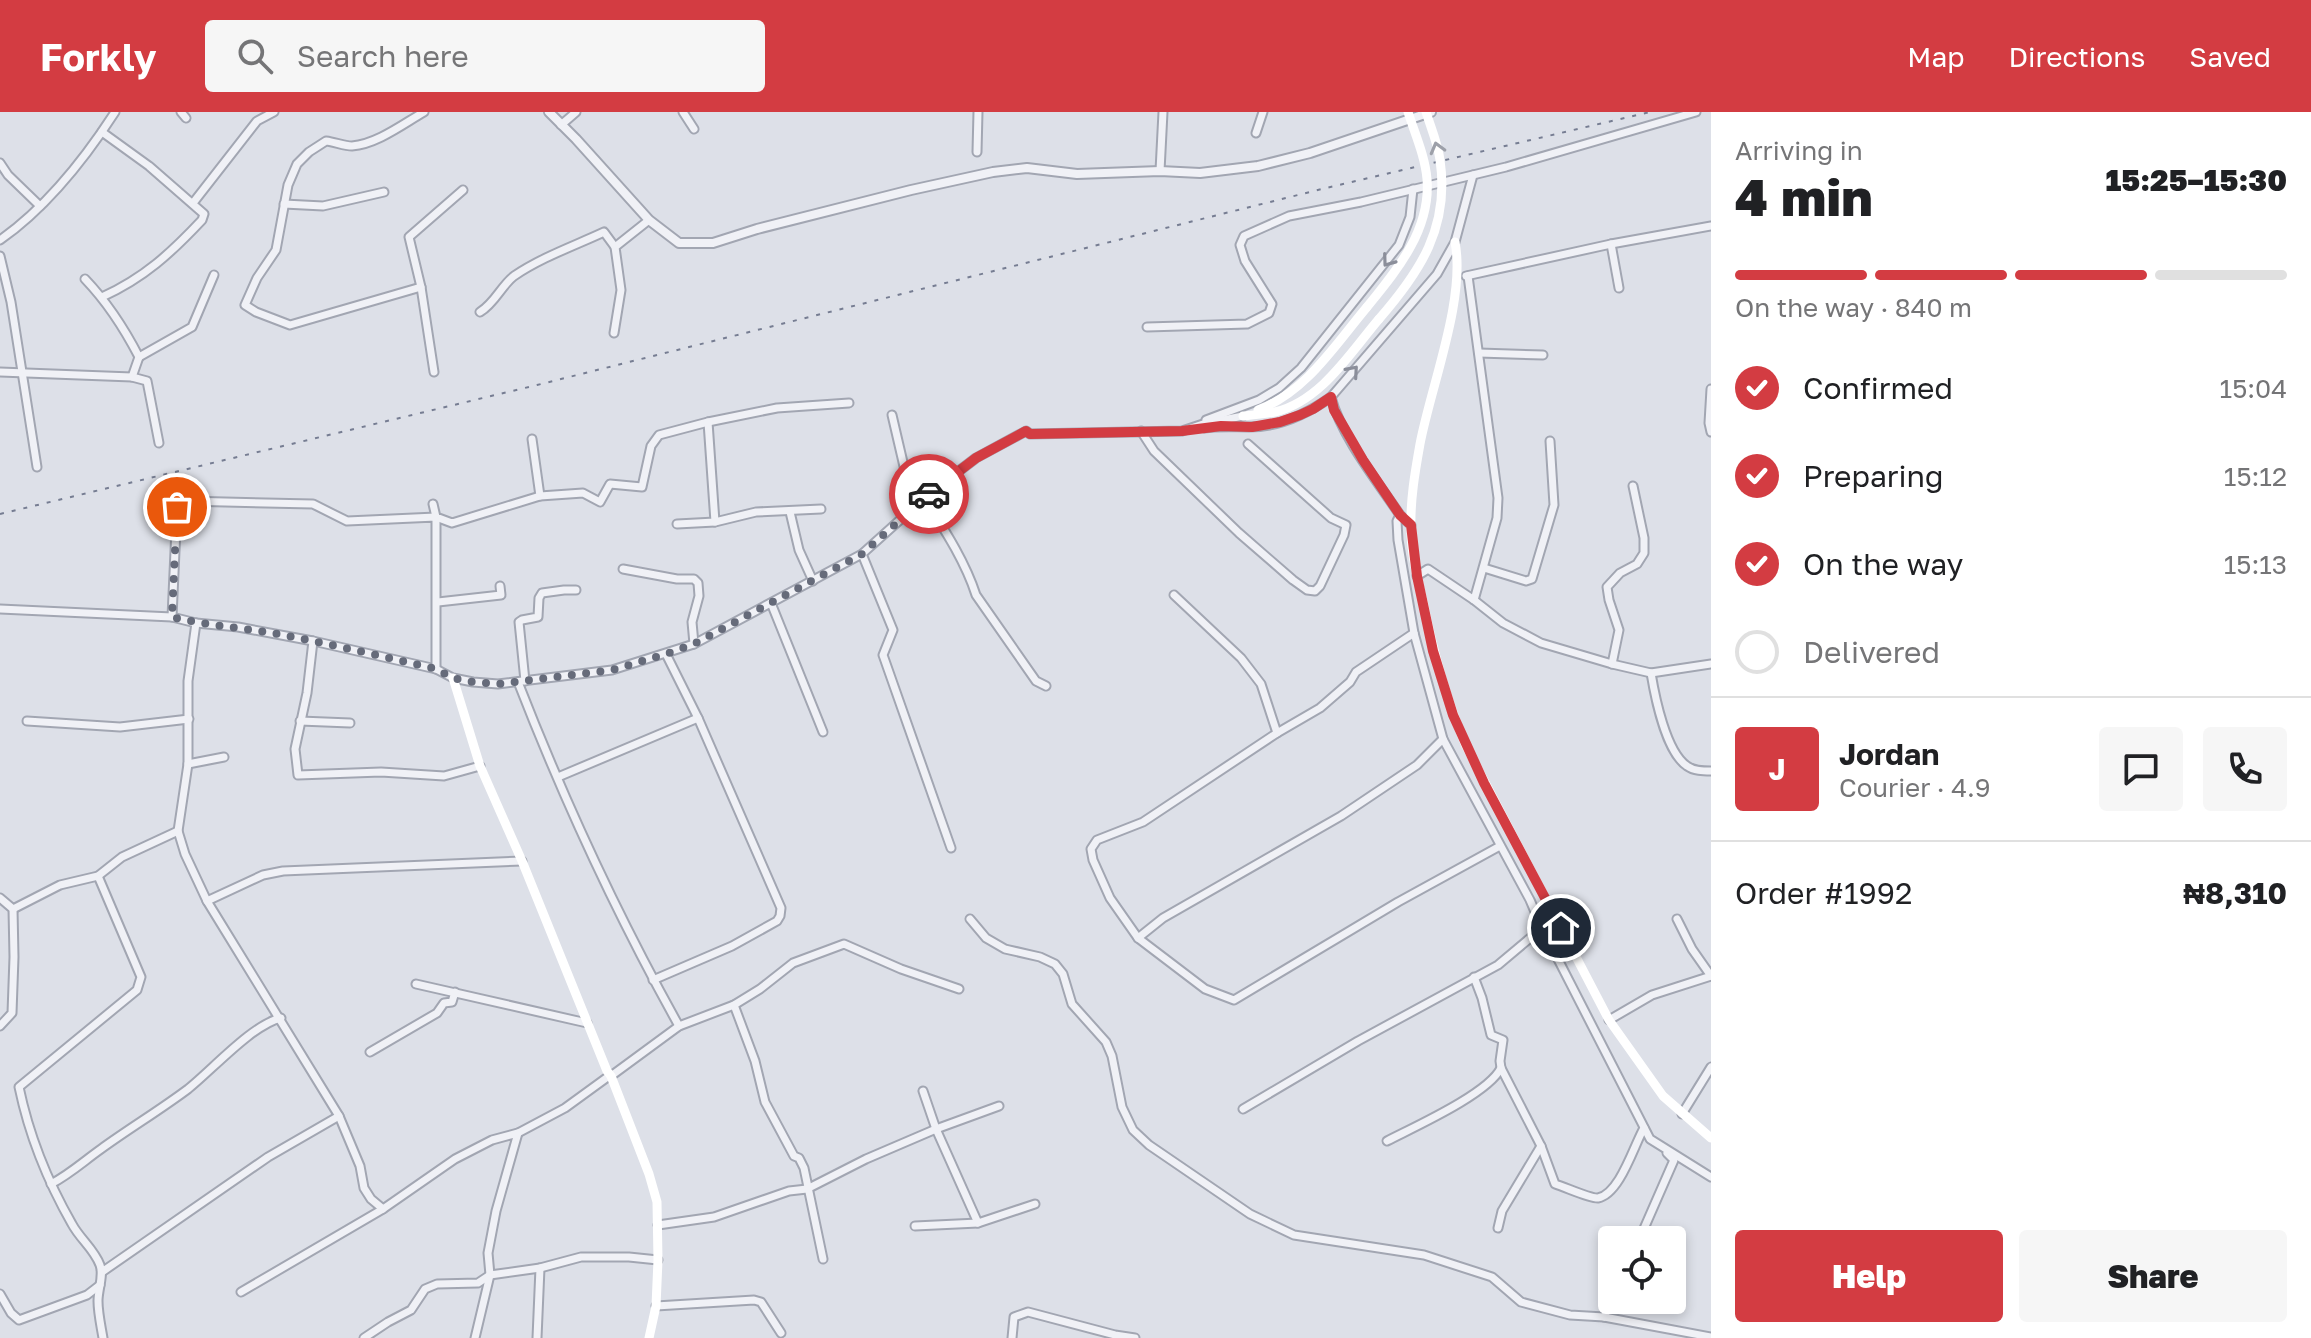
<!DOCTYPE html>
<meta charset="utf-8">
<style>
body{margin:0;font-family:"Golos Text",sans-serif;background:#f6f6f6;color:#202124;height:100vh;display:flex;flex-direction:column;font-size:30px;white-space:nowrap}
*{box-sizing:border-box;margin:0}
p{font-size:26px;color:#757577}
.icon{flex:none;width:44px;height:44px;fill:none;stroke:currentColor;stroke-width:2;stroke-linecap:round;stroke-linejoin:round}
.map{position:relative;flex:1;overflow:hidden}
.details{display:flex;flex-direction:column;background:#fff;width:600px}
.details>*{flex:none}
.controls{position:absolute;left:1598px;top:1114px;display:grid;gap:16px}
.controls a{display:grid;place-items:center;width:88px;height:88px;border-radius:8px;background:#fff;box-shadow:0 4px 12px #0003;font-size:40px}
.pin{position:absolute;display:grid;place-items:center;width:68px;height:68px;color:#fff;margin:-34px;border:4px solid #fff;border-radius:50%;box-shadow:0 2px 8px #0007}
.courier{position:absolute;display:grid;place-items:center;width:80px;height:80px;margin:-40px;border:6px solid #d33c42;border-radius:50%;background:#fff;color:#222;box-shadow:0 2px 10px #0007}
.head em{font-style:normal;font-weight:800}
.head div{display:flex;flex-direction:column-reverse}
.head{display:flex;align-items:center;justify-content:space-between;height:136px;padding:0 24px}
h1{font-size:52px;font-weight:800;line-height:60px}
.bar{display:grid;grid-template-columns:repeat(4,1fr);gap:12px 8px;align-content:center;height:96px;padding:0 24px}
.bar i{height:10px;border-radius:6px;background:#e0e0e0}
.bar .selected{background:#d33c42}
.bar p{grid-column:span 4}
.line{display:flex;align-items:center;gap:20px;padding:0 24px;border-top:2px solid #e0e0e0}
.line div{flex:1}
.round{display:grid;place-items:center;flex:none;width:84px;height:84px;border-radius:8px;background:#f6f6f6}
ol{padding:0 24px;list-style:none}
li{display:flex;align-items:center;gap:24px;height:88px}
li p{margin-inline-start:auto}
li .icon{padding:8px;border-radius:50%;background:#d33c42;color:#fff;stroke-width:4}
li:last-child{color:#757577}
li i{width:44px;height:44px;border:4px solid #e0e0e0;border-radius:50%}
.primary-button{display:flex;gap:16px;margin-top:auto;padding:16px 24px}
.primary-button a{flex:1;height:92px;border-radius:8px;background:#d33c42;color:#fff;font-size:32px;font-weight:800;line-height:92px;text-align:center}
.primary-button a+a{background:#f6f6f6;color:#202124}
header{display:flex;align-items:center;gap:48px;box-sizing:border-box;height:112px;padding:0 40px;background:#d33c42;color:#fff}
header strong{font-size:38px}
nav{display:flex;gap:44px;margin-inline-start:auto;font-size:28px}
.search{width:560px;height:72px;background:#f6f6f6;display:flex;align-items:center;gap:20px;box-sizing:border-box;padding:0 28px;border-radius:8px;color:#757577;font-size:30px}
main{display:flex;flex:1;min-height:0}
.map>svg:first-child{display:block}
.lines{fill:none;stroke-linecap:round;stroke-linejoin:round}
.minor-casing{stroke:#a2a6b2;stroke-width:11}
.tertiary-casing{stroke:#a2a6b2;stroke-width:12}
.minor{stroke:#f0f1f6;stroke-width:7}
.tertiary{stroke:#f0f1f6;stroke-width:8}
.secondary{stroke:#fff;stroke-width:9}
.rail{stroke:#767d92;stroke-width:2;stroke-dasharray:4 8;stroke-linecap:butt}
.secondary-bridge{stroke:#fff;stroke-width:9}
.oneway{stroke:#9da0a9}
.oneway2{stroke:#8b8e9a}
.done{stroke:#666b7a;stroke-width:8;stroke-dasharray:0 14.4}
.route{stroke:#d33c42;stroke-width:10}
</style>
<header>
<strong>Forkly</strong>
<div class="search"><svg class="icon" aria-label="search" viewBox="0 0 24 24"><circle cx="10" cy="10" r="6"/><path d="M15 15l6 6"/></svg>Search here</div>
<nav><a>Map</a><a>Directions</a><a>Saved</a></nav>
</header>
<main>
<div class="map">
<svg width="1711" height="1226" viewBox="0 0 1711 1226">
<rect width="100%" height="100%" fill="#dde0e8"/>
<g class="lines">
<defs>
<g id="minor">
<polyline points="181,0 186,6"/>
<polyline points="683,0 694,17"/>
<polyline points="561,13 576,0"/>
<polyline points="1256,21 1263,0"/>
<polyline points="977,40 978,0"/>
<polyline points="0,51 8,63 40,94"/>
<polyline points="1160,59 1163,0"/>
<polyline points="193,91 257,9 274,0"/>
<polyline points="284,92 323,94 384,80"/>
<path d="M0 128C47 95 84 48 115 0"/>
<polyline points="1611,132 1619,176"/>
<polyline points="0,144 11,190 37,355"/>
<polyline points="1466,164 1611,132 1711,114"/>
<polyline points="1468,164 1498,386 1497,406 1474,488"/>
<path d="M85 167C108 191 124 216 139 245L132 265 147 269 159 331"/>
<path d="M421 175 290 213 256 200 245 193 257 166 276 138 288 73 297 52 309 40 326 29C335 30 344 34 352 34 377 32 403 12 424 0"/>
<path d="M102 185C144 166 171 141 202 108L204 102 149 54 102 20"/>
<path d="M480 200C495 191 501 174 514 164 542 145 574 134 604 120L615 135"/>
<polyline points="1147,215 1247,212 1269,201 1272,192 1245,149 1240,133 1244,124 1289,104 1361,90 1506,55 1696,0"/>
<polyline points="614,221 621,178 615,135 649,108"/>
<polyline points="1479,241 1543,243"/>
<polyline points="139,245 192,215 214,163"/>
<polyline points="0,260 132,265"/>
<polyline points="434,260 421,175 409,125 463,78"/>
<polyline points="1711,277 1709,311 1711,320"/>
<path d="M1331 285C1341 324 1377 369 1400 403"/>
<polyline points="892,303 909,376 930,381"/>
<polyline points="1206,308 1259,288 1279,276 1301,256 1399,133 1410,105 1413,77"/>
<polyline points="708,310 715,410"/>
<path d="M1204 316C1219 314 1234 315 1249 315 1278 315 1307 302 1331 285L1437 162 1455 130 1473 63"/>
<polyline points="1141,319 1154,339 1239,421 1293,468 1307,478 1315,479 1320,474 1344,423 1346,413 1331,406 1248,332"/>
<polyline points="532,327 540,384"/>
<path d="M925 387C944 417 965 449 976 483L1036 569 1046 574"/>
<polyline points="433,392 436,405 452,411 540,384 583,381 600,390 610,372 642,375 651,334 659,323 708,310 777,296 849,291"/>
<polyline points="790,400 799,438 813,469"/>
<polyline points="677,412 715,410 756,400 821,397"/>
<polyline points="1411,413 1400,403 1397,409 1398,428 1414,521 1443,627 1530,788 1542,816 1650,1027 1711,1065"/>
<polyline points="862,442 893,518 883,543 951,736"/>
<polyline points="1484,456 1526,469 1532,467 1554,393 1550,329"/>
<polyline points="623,457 677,467 694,467 698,471 699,484 692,510 694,532"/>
<polyline points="1417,464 1428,457 1474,488 1503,511 1541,531 1612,552 1651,561 1711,552"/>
<polyline points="1174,483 1241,546 1261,572 1277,621"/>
<polyline points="438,490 501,483 500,474"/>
<polyline points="771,491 823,620"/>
<polyline points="0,497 172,505 196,511 238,515 313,529 436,557 453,566 473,570 498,572 612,558 694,532 862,442 930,381 976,346 1026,319 1030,322 1182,319 1203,312 1243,304"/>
<polyline points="172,505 177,395 184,389 313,392 347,409 436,405 436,557"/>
<polyline points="196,511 188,569 188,652 178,719 185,742 207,789 339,1004 360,1054 364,1076 371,1087 383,1097"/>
<polyline points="1414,521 1356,560 1350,570 1320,596 1277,621 1143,710 1097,728 1091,737 1093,748 1110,786 1138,826 1205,877 1234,888 1398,790 1500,734"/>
<polyline points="313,529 307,581 295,637 298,663 381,660 444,664 480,654"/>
<polyline points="1612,552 1619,518 1609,488 1607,475 1620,461 1637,452 1644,441 1644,426 1633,374"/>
<path d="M1651 561C1655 585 1666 640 1687 654 1694 659 1703 659 1711 659"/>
<polyline points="525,569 519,510 522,508 538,505 539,486 542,481 564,478 576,478"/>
<path d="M518 570C564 688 617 803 679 914"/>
<polyline points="27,609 120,615 189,607"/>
<polyline points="300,609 350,611"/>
<polyline points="188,652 224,645"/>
<polyline points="558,665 698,606"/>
<path d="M98 764 141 865 137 878 19 975C29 1023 48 1070 72 1112 80 1127 94 1137 100 1153 104 1164 98 1177 98 1189 98 1201 101 1214 103 1226"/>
<polyline points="0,786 13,797 14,845 12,901 0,914"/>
<polyline points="207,789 263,763 283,759 522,749"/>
<polyline points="13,797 60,773 98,764 122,745 178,719"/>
<polyline points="970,807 986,826 1005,837 1040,845 1055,852 1063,862 1072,892 1106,930 1112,944 1122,995 1133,1018 1149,1033 1250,1102 1294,1123 1424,1143 1492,1165 1521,1190 1570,1203 1604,1205 1711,1225"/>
<polyline points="1677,807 1692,837 1711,864"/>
<polyline points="1138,826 1163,806 1341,704 1417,653 1443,627"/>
<path d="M1474 865 1482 886 1491 923 1503 928 1500 949 1501 956 1541 1034 1555 1072C1565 1075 1591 1087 1598 1086 1620 1082 1634 1033 1644 1016"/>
<polyline points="653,868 732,834 777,809 780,804 781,796 698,606 666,542"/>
<polyline points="416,872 587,911"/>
<polyline points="734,893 755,949 765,990 794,1044 799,1046 804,1056 823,1147"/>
<polyline points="1609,908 1652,883 1711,864"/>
<polyline points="370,940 437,901 444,891 452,890 455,880"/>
<polyline points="611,964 679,914 734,893 760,877 793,851 844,832 901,857 959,877"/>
<polyline points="923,979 936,1017 978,1111"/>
<polyline points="1243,997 1358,929 1498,853 1542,816"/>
<polyline points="1682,1002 1711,955"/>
<path d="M1387 1029C1414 1015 1488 982 1501 956"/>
<path d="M51 1072C70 1062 84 1049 101 1037 130 1016 160 998 188 977 212 958 253 912 281 906"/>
<polyline points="658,1113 714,1105 789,1079 807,1077 866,1047 936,1017 999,994"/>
<polyline points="915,1114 978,1111 1035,1092"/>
<polyline points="1498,1116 1502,1099 1541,1034"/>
<polyline points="1639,1128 1674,1048 1667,1041"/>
<polyline points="102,1160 268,1045 339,1004"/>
<polyline points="241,1180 383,1097 455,1047 492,1028 518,1021 565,996 609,964"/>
<polyline points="0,1182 11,1201 19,1208 87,1183 100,1173"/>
<polyline points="656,1194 754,1188 761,1190 781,1221"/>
<polyline points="1604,1205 1612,1188"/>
<polyline points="364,1226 388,1210 411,1198 425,1177 437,1172 478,1171 490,1163 540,1156 581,1145 629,1145 658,1148"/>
<polyline points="475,1226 490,1163 488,1141 496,1099 518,1021"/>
<polyline points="537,1226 540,1156"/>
<polyline points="1012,1226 1014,1205 1028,1200 1115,1223 1135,1226"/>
</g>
<polyline id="tertiary" points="549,0 576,27 649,108 679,131 713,131 757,117 911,78 993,60 1027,56 1077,62 1160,59 1200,61 1258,54 1310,41 1431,0"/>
</defs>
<use href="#minor" class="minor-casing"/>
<use href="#tertiary" class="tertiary-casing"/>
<use href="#minor" class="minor"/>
<use href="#tertiary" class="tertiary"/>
<g class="secondary">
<path d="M1455 130C1466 187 1431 274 1420 332 1415 360 1410 389 1411 417 1411 441 1417 465 1423 489 1433 539 1446 587 1466 634L1609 908 1663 984 1711 1026"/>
<path d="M1258 298C1306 280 1335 233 1367 195"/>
<path d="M1243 304C1253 303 1264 302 1275 300 1321 289 1350 241 1379 207"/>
<polyline points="453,566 480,654 522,749 607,959 611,964 649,1062 657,1090 658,1148 656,1194 649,1226"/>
</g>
<polyline class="rail" points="0,402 537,273 1326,76 1650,0"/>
<g class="secondary-bridge">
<path d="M1367 195C1397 158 1431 118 1427 67 1425 44 1415 22 1408 0"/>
<path d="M1379 207C1420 160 1450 115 1440 48 1438 32 1431 16 1426 0"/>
</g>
</g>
<defs><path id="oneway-chevron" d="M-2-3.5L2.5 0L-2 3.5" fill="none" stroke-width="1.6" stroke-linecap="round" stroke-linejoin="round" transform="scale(2)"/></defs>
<use class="oneway" href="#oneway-chevron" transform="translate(1437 36) rotate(-105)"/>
<g class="oneway2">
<use href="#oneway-chevron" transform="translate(1388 149) rotate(126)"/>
<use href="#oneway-chevron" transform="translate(1353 259) rotate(-49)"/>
</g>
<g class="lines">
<path class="done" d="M177 395 172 505C209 514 246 516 283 523 334 533 385 545 436 557L453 566 473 570 498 572 612 558 666 542 694 532 862 442 929 382"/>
<polyline class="route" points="929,382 976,346 1026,319 1030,322 1182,319 1221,314 1252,315 1280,310 1300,303 1313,297 1331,285 1334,298 1363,348 1400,403 1411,413 1417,464 1433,539 1453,603 1484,671 1561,816"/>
</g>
</svg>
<div class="controls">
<a><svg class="icon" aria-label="locate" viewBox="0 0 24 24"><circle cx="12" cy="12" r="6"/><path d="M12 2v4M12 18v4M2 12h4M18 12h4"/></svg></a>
</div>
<div class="pin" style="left:177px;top:395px;background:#ea580c"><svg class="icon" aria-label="bag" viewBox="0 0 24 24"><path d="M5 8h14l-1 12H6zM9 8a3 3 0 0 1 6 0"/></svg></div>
<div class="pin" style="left:1561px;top:816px;background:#1f2937"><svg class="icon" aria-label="home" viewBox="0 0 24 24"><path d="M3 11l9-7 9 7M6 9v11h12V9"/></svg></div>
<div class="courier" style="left:929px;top:382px"><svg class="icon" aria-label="car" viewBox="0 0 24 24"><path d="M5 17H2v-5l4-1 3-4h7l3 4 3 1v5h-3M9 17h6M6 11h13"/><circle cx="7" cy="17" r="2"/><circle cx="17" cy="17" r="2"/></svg></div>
</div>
<section class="details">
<div class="head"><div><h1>4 min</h1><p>Arriving in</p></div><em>15:25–15:30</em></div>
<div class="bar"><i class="selected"></i><i class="selected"></i><i class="selected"></i><i></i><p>On the way · 840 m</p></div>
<ol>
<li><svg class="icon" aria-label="check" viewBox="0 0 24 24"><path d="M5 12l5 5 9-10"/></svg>Confirmed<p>15:04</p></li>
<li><svg class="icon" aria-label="check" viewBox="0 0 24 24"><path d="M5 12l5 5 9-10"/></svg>Preparing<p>15:12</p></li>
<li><svg class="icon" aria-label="check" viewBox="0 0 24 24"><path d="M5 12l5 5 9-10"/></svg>On the way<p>15:13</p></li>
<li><i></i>Delivered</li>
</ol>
<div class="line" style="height:144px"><b class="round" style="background:#d33c42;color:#fff">J</b><div><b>Jordan</b><p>Courier · 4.9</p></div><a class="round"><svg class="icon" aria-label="chat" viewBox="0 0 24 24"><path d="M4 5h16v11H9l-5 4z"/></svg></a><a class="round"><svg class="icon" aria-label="phone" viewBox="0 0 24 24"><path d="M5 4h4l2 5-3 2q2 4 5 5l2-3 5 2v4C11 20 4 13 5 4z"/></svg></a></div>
<div class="line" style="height:104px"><div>Order #1992</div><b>₦8,310</b></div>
<div class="primary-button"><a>Help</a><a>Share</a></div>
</section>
</main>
